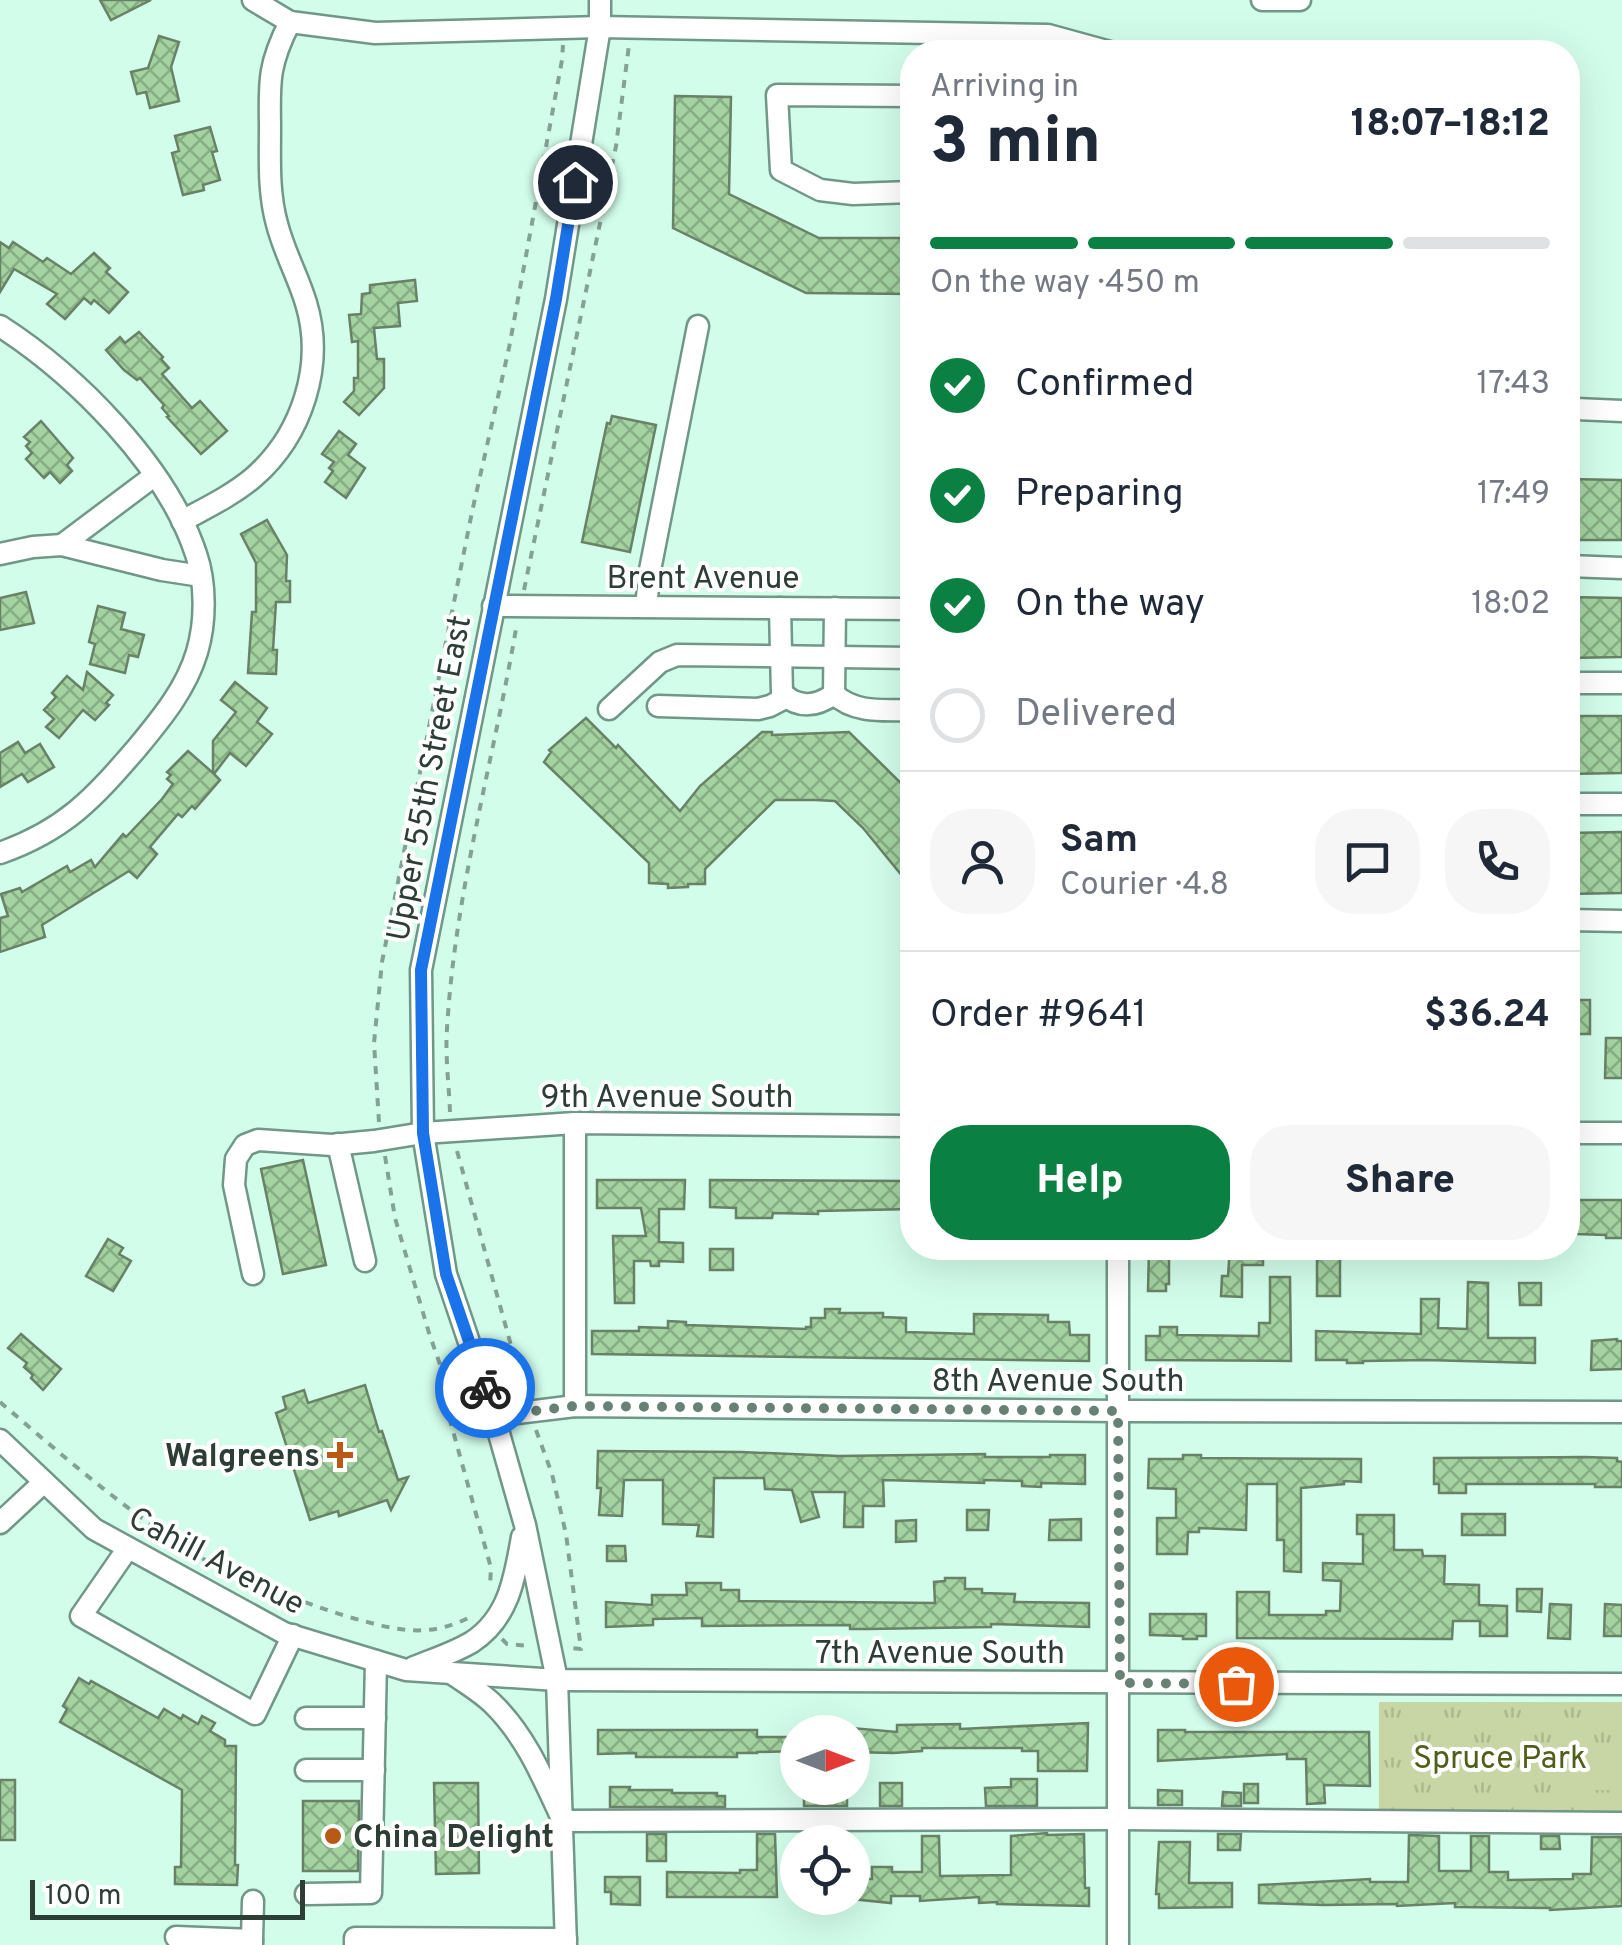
<!DOCTYPE html>
<meta charset="utf-8">
<style>
body{margin:0;font-family:Overpass,sans-serif;background:#f6f6f7;color:#1f2937;height:100vh;display:flex;flex-direction:column;font-size:38px;white-space:nowrap}
*{box-sizing:border-box;margin:0}
p{font-size:32px;color:#747a83}
.icon{flex:none;width:55px;height:55px;fill:none;stroke:currentColor;stroke-width:2;stroke-linecap:round;stroke-linejoin:round}
.map{position:relative;flex:1;overflow:hidden}
.sheet{position:absolute;left:900px;top:40px;width:680px;height:1220px;display:flex;flex-direction:column;background:#fff;border-radius:40px;box-shadow:0 10px 40px #0002}
.sheet>*{flex:none}
.needle{width:65px;rotate:90deg}
.fabs{position:absolute;left:780px;top:1715px;display:grid;gap:20px}
.fabs a{display:grid;place-items:center;width:90px;height:90px;border-radius:50%;background:#fff;box-shadow:0 10px 40px #0002;font-size:50px}
.scale{position:absolute;left:30px;bottom:25px;width:275px;box-sizing:border-box;padding-left:10px;border:5px solid #2d3e36;border-top:0;font-size:28px;line-height:35px;white-space:nowrap;color:#2d3e36;-webkit-text-stroke:8px #fff;paint-order:stroke}
.pin{position:absolute;display:grid;place-items:center;width:85px;height:85px;color:#fff;margin:-42px;border:5px solid #fff;border-radius:50%;box-shadow:0 2px 10px #0007}
.courier{position:absolute;display:grid;place-items:center;width:100px;height:100px;margin:-50px;border:8px solid #1a73e8;border-radius:50%;background:#fff;color:#222;box-shadow:0 2px 12px #0007}
.head em{font-style:normal;font-weight:800}
.head div{display:flex;flex-direction:column-reverse}
.head{display:flex;align-items:center;justify-content:space-between;height:170px;padding:0 30px}
h1{font-size:65px;font-weight:800;line-height:75px}
.bar{display:grid;grid-template-columns:repeat(4,1fr);gap:15px 10px;align-content:center;height:120px;padding:0 30px}
.bar i{height:12px;border-radius:8px;background:#e0e1e3}
.bar .on{background:#0b8043}
.bar p{grid-column:span 4}
.line{display:flex;align-items:center;gap:25px;padding:0 30px;border-top:2px solid #e0e1e3}
.line div{flex:1}
.round{display:grid;place-items:center;flex:none;width:105px;height:105px;border-radius:40px;background:#f6f6f7}
ol{padding:0 30px;list-style:none}
li{display:flex;align-items:center;gap:30px;height:110px}
li p{margin-inline-start:auto}
li .icon{padding:10px;border-radius:50%;background:#0b8043;color:#fff;stroke-width:4}
li:last-child{color:#747a83}
li i{width:55px;height:55px;border:5px solid #e0e1e3;border-radius:50%}
.primary-button{display:flex;gap:20px;margin-top:auto;padding:20px 30px}
.primary-button a{flex:1;height:115px;border-radius:40px;background:#0b8043;color:#fff;font-size:40px;font-weight:800;line-height:115px;text-align:center}
.primary-button a+a{background:#f6f6f7;color:#1f2937}
.map>svg:first-child{display:block}
.grass{fill:url(#grass-tufts)}
.pitch{fill:#c8d5a4}
.building{fill:url(#building-cross-hatch);stroke:#698267;stroke-width:2.5}
.lines{fill:none;stroke-linecap:round;stroke-linejoin:round}
.minor-casing{stroke:#709787;stroke-width:25}
.path{stroke:#83a194;stroke-width:4;stroke-dasharray:8 8;stroke-linecap:butt}
.minor{stroke:#fff;stroke-width:20}
.done{stroke:#678175;stroke-width:10;stroke-dasharray:0 18}
.route{stroke:#1a73e8;stroke-width:12}
.poi-dot{fill:#b95916;stroke:#fff;stroke-width:4}
.labels{text-anchor:middle;stroke-width:8;stroke-linejoin:round;paint-order:stroke}
.street-label{font-size:32px;fill:#2d3e36;stroke:#fff}
.poi-label{font-size:32px;font-weight:bold;fill:#2d3e36;stroke:#fff;text-anchor:end}
.park-label{font-size:32px;fill:#505e1a;stroke:#fff}
</style>
<div class="map">
<svg width="1622" height="1945" viewBox="0 0 1622 1945">
<defs>
<pattern id="grass-tufts" width="24" height="20" patternUnits="userSpaceOnUse" patternTransform="scale(2.5)"><rect width="24" height="20" fill="#c8d5a4"/><path d="M3 7l-1-3M5 7V3M7 7l1-3M15 17l-1-3M17 17v-4M19 17l1-3" fill="none" stroke="#acb88e"/></pattern>
<pattern id="building-cross-hatch" width="8" height="8" patternUnits="userSpaceOnUse" patternTransform="scale(2.5)"><rect width="8" height="8" fill="#a4d3a1"/><path d="M0 0l8 8M0 8l8-8" fill="none" stroke="#86ad84"/></pattern>
</defs>
<rect width="100%" height="100%" fill="#d3fdeb"/>
<polygon class="grass" points="1379,1702 1622,1702 1622,1812 1379,1814"/>
<rect class="pitch" x="1594" y="1754" width="28" height="36"/>
<g class="building">
<polygon points="100,0 151,0 111,20"/>
<polygon points="159,36 179,42 171,67 179,101 150,108 146,92 137,94 131,72 148,68"/>
<polygon points="675,96 731,97 729,194 819,238 912,238 912,294 806,293 673,228"/>
<polygon points="210,127 217,151 212,152 220,180 203,185 204,190 183,195 172,153 179,151 175,136"/>
<polygon points="0,242 9,248 13,242 43,262 47,258 71,274 94,253 110,268 106,272 128,292 109,313 94,300 91,304 84,298 65,319 47,304 57,294 14,269 0,292"/>
<polygon points="415,280 417,301 398,303 400,326 374,328 377,359 384,359 384,388 359,415 344,402 354,391 354,378 358,378 358,341 352,342 349,315 361,314 362,294 370,293 370,285"/>
<polygon points="139,332 163,357 161,359 169,368 162,374 192,408 200,401 227,431 201,454 167,417 169,416 162,408 164,405 140,378 137,380 124,370 106,350 120,337 125,343"/>
<polygon points="612,416 656,425 630,552 582,542 607,423 610,424"/>
<polygon points="41,421 73,458 67,465 72,471 60,483 50,472 44,478 26,459 32,453 26,446 30,442 24,437"/>
<polygon points="339,431 356,444 348,455 365,468 346,498 325,482 333,471 329,468 334,462 322,454"/>
<polygon points="1568,479 1622,480 1622,540 1568,540"/>
<polygon points="267,520 287,555 286,581 290,581 290,602 276,602 273,650 277,650 276,674 248,673 252,612 256,612 256,563 241,534"/>
<polygon points="26,592 34,623 0,630 0,598"/>
<polygon points="1568,597 1622,598 1622,657 1568,658"/>
<polygon points="98,606 125,613 121,629 144,635 138,657 129,655 125,673 90,664 95,644 89,642"/>
<polygon points="87,672 113,695 106,703 109,705 95,720 83,710 59,738 46,727 54,719 44,710 56,697 52,693 67,676 83,690"/>
<polygon points="235,682 267,708 257,722 272,734 246,766 230,753 214,774 220,780 195,809 192,806 182,817 178,814 150,847 157,854 137,878 129,871 42,925 45,937 0,952 0,918 8,916 1,894 20,888 22,892 67,866 70,872 91,860 95,867 123,834 126,837 162,799 173,784 167,779 171,775 167,772 188,751 213,773 213,741 236,712 221,700"/>
<polygon points="1568,716 1622,716 1622,773 1568,774"/>
<polygon points="586,718 616,748 618,745 680,811 700,786 762,732 772,732 772,735 849,732 912,794 912,888 863,828 835,801 815,800 775,800 705,869 705,884 688,884 688,887 668,888 668,884 649,883 649,863 544,762 551,752 549,750"/>
<polygon points="18,742 25,753 40,744 54,767 28,782 22,774 0,787 0,753"/>
<polygon points="1622,832 1622,893 1568,894 1568,833"/>
<polygon points="1570,1000 1590,1000 1590,1034 1571,1034"/>
<polygon points="1606,1038 1622,1038 1622,1078 1605,1078"/>
<polygon points="303,1160 326,1265 283,1274 261,1169"/>
<polygon points="597,1180 685,1180 684,1209 659,1209 659,1242 683,1243 683,1262 659,1261 659,1266 651,1266 650,1261 634,1261 634,1303 615,1303 613,1236 646,1236 641,1208 597,1208"/>
<polygon points="710,1180 912,1181 912,1209 818,1211 818,1214 773,1213 772,1218 736,1218 736,1208 710,1207"/>
<polygon points="1568,1200 1622,1200 1622,1238 1606,1238 1606,1235 1576,1234 1576,1214 1568,1215"/>
<polygon points="108,1239 123,1248 119,1254 131,1261 113,1291 86,1276"/>
<polygon points="1230,1248 1263,1248 1263,1265 1242,1265 1242,1297 1221,1296 1222,1276 1228,1276"/>
<rect x="1317" y="1248" width="23" height="48"/>
<rect x="710" y="1249" width="23" height="21"/>
<polygon points="1149,1249 1169,1249 1169,1284 1166,1284 1166,1291 1148,1291"/>
<polygon points="1270,1277 1290,1277 1291,1361 1146,1360 1146,1336 1160,1336 1160,1327 1177,1327 1177,1335 1259,1336 1259,1323 1270,1323"/>
<polygon points="1468,1282 1488,1283 1488,1338 1535,1338 1535,1363 1426,1360 1363,1361 1363,1363 1347,1363 1347,1360 1316,1360 1316,1331 1421,1334 1421,1299 1439,1299 1438,1328 1467,1329"/>
<polygon points="1519,1283 1541,1283 1541,1305 1520,1305"/>
<polygon points="825,1309 840,1309 839,1313 883,1313 883,1317 906,1318 906,1332 974,1334 974,1314 1048,1315 1048,1322 1069,1322 1070,1335 1089,1335 1089,1361 592,1354 592,1331 639,1331 639,1327 668,1328 668,1321 686,1322 686,1325 806,1329 806,1327 811,1327 811,1318 825,1318"/>
<polygon points="21,1334 61,1369 43,1390 31,1378 33,1375 24,1367 27,1363 8,1348"/>
<polygon points="1617,1339 1617,1341 1622,1341 1622,1369 1591,1370 1592,1341"/>
<polygon points="365,1385 379,1432 382,1431 398,1480 408,1477 391,1510 387,1500 339,1516 338,1511 310,1520 276,1413 286,1409 283,1397 304,1390 308,1403"/>
<polygon points="598,1451 741,1452 839,1456 985,1454 985,1457 1050,1457 1050,1455 1085,1455 1085,1484 1041,1483 1041,1487 1022,1486 1022,1481 984,1480 984,1483 883,1480 884,1506 863,1506 863,1527 844,1527 845,1492 812,1492 819,1517 801,1522 792,1490 765,1489 764,1478 714,1478 713,1537 697,1536 699,1525 663,1524 663,1480 624,1480 622,1516 599,1515 601,1488 597,1488"/>
<polygon points="1183,1455 1201,1455 1201,1458 1361,1459 1361,1482 1344,1481 1344,1484 1301,1488 1301,1572 1284,1571 1284,1540 1277,1540 1277,1484 1247,1484 1246,1530 1199,1528 1199,1532 1188,1532 1187,1554 1157,1554 1157,1518 1176,1518 1176,1489 1148,1488 1149,1459 1183,1459"/>
<polygon points="1584,1457 1617,1458 1617,1461 1622,1462 1622,1487 1595,1487 1595,1484 1466,1484 1466,1493 1439,1493 1439,1484 1434,1484 1434,1458"/>
<polygon points="967,1510 989,1510 988,1530 967,1530"/>
<rect x="1462" y="1514" width="43" height="21"/>
<polygon points="1357,1515 1394,1515 1394,1550 1422,1550 1423,1556 1445,1556 1444,1584 1479,1585 1479,1605 1507,1606 1507,1636 1480,1636 1480,1621 1453,1621 1452,1639 1237,1638 1237,1592 1269,1592 1269,1615 1326,1615 1326,1611 1340,1611 1341,1581 1323,1580 1323,1563 1363,1564 1363,1534 1357,1534"/>
<polygon points="1081,1519 1081,1540 1049,1540 1050,1520"/>
<polygon points="916,1520 916,1541 896,1542 896,1521"/>
<polygon points="607,1546 625,1546 626,1561 607,1561"/>
<polygon points="945,1578 965,1578 965,1589 982,1589 982,1593 1015,1594 1014,1602 1089,1603 1089,1627 991,1624 991,1627 868,1629 850,1629 850,1625 702,1626 702,1618 653,1619 653,1625 606,1627 606,1602 652,1605 652,1595 687,1595 686,1583 721,1583 721,1590 739,1590 739,1601 935,1603 934,1582 945,1581"/>
<polygon points="1517,1589 1542,1589 1541,1612 1517,1611"/>
<polygon points="1550,1604 1571,1605 1570,1639 1548,1638"/>
<polygon points="1605,1604 1622,1605 1622,1636 1604,1636"/>
<polygon points="1150,1614 1206,1614 1206,1636 1197,1636 1197,1639 1183,1639 1183,1636 1150,1635"/>
<polygon points="79,1678 89,1684 91,1681 158,1718 164,1709 181,1719 183,1715 198,1724 202,1716 215,1723 210,1731 225,1740 225,1746 236,1746 235,1865 238,1865 237,1885 175,1884 175,1867 181,1867 182,1790 60,1722 67,1709 63,1706"/>
<polygon points="1088,1723 1087,1771 1038,1771 1038,1751 1022,1751 1022,1748 922,1748 922,1751 893,1753 852,1752 852,1728 897,1732 897,1725 960,1724 960,1729"/>
<polygon points="598,1730 757,1730 757,1737 798,1737 798,1751 757,1752 757,1753 737,1753 737,1757 636,1757 636,1753 598,1754"/>
<polygon points="1158,1730 1185,1730 1185,1732 1369,1732 1370,1786 1324,1785 1325,1803 1307,1804 1306,1759 1287,1759 1287,1754 1158,1761"/>
<polygon points="1011,1779 1037,1779 1037,1806 986,1806 985,1788 1011,1787"/>
<rect x="0" y="1780" width="15" height="60"/>
<polygon points="434,1783 478,1783 479,1873 436,1874"/>
<rect x="880" y="1783" width="22" height="23"/>
<rect x="1244" y="1784" width="14" height="19"/>
<polygon points="610,1787 630,1787 629,1790 672,1790 672,1793 717,1793 717,1796 725,1796 725,1807 610,1807"/>
<polygon points="828,1789 847,1789 847,1806 804,1806 804,1793 828,1793"/>
<polygon points="1158,1790 1182,1791 1182,1805 1158,1805"/>
<polygon points="1223,1792 1241,1793 1241,1806 1222,1806"/>
<polygon points="303,1801 359,1801 358,1871 303,1871"/>
<polygon points="1047,1833 1047,1835 1084,1834 1085,1888 1089,1888 1089,1906 997,1904 997,1902 979,1903 979,1897 920,1901 920,1896 891,1896 891,1903 852,1899 852,1879 872,1879 872,1867 892,1867 892,1872 922,1872 922,1836 939,1836 940,1876 1011,1875 1011,1836"/>
<rect x="647" y="1834" width="19" height="27"/>
<polygon points="757,1834 775,1834 777,1897 667,1897 667,1872 740,1873 740,1870 757,1870"/>
<rect x="802" y="1834" width="46" height="8"/>
<polygon points="1218,1834 1241,1834 1240,1850 1218,1850"/>
<polygon points="1409,1835 1439,1836 1439,1871 1471,1871 1471,1836 1489,1836 1489,1872 1508,1872 1508,1880 1573,1879 1573,1874 1591,1874 1592,1837 1622,1837 1622,1906 1550,1910 1550,1908 1455,1907 1455,1903 1397,1906 1397,1904 1324,1905 1259,1903 1259,1885 1370,1879 1370,1882 1408,1882"/>
<polygon points="1541,1836 1559,1836 1560,1849 1541,1849"/>
<polygon points="1159,1842 1190,1842 1189,1883 1232,1883 1232,1907 1159,1908 1159,1894 1156,1894"/>
<polygon points="605,1877 640,1877 640,1905 611,1904 611,1892 605,1892"/>
</g>
<g class="lines">
<defs>
<g id="minor">
<polyline points="253,0 290,22 375,33 600,27 1048,35 1110,52"/>
<polyline points="1262,0 1300,0"/>
<polyline points="912,96 777,95 781,170 820,190 853,194 912,192"/>
<path d="M0 326C76 375 167 466 196 554 206 583 206 622 197 652 186 689 161 719 137 748 93 799 65 830 0 853"/>
<polyline points="1568,411 1576,409 1622,411"/>
<path d="M182 521C206 508 233 495 254 477 302 435 325 365 306 303 298 276 284 252 277 224 268 192 270 158 270 125 269 80 269 63 290 22"/>
<polyline points="62,545 154,476"/>
<polyline points="0,554 33,547 62,545 162,570 201,576"/>
<polyline points="1568,566 1622,568"/>
<polyline points="493,606 912,609"/>
<polyline points="646,606 650,570 698,326"/>
<path d="M780 608 782 694C799 708 816 707 834 694L835 608"/>
<polyline points="1568,683 1622,683"/>
<path d="M834 694C855 714 885 710 912 710"/>
<polyline points="658,706 758,709 770,706 787,697"/>
<polyline points="609,709 660,662 677,655 912,658"/>
<polyline points="1568,804 1622,804"/>
<polyline points="1568,920 1622,921"/>
<polyline points="575,1123 575,1406"/>
<polyline points="1568,1133 1622,1133"/>
<polyline points="338,1144 365,1261"/>
<polyline points="1118,1248 1118,1945"/>
<polyline points="253,1274 234,1185 236,1159 245,1145 258,1140 332,1145 374,1141 423,1133 575,1123 912,1126"/>
<polyline points="494,1416 575,1406 1118,1411 1622,1412"/>
<polyline points="0,1440 94,1529 284,1633 406,1670 557,1680 1622,1684"/>
<polyline points="0,1523 44,1482"/>
<polyline points="128,1548 81,1616 255,1714 293,1635"/>
<path d="M412 1668C431 1660 454 1653 472 1642 509 1618 515 1577 522 1537"/>
<path d="M454 1675C467 1684 482 1693 493 1704 526 1736 544 1780 563 1821L1119 1819 1622 1823"/>
<polyline points="306,1718 375,1718"/>
<polyline points="306,1770 374,1770"/>
<polyline points="306,1894 371,1893 376,1661"/>
<polyline points="176,1937 252,1940 252,1945"/>
<polyline points="252,1940 253,1901"/>
<polyline points="355,1945 355,1938 566,1939"/>
<polyline points="566,1945 557,1680 525,1525 494,1416 446,1274 423,1133 421,970 556,299 600,27 600,0"/>
</g>
</defs>
<use href="#minor" class="minor-casing"/>
<g class="path">
<polyline points="524,590 616,146 629,45"/>
<path d="M450 1112C449 1085 445 1056 447 1029 455 891 494 759 517 623"/>
<polyline points="379,1122 374,1043 382,962 472,512 509,348 562,60 563,45"/>
<polyline points="457,1151 524,1392"/>
<polyline points="385,1156 395,1218 429,1333 451,1396 448,1413 491,1568 490,1586"/>
<path d="M0 1402C71 1463 144 1527 226 1572 239 1579 255 1583 269 1589 295 1598 322 1609 349 1617 396 1630 428 1640 474 1615"/>
<polyline points="536,1430 552,1474 566,1534 581,1649 570,1648"/>
<polyline points="502,1639 507,1644 530,1646"/>
</g>
<use href="#minor" class="minor"/>
</g>
<g class="lines">
<polyline class="done" points="485,1388 494,1416 575,1406 1118,1411 1120,1683 1236,1684"/>
<polyline class="route" points="485,1388 446,1274 423,1133 421,970 556,299 575,182"/>
</g>
<g class="poi-dot">
<path d="M335 1440h10v10h10v10h-10v10h-10v-10h-10v-10h10z"/>
<circle cx="333" cy="1836" r="10"/>
</g>
<g class="labels">
<g class="street-label">
<text x="703" y="588">Brent Avenue</text>
<text transform="translate(428 778) rotate(-79)" y="11">Upper 55th Street East</text>
<text x="667" y="1107">9th Avenue South</text>
<text x="1058" y="1391">8th Avenue South</text>
<text transform="translate(217 1560) rotate(28)" y="11">Cahill Avenue</text>
<text x="940" y="1663">7th Avenue South</text>
</g>
<g class="poi-label">
<text x="320" y="1466">Walgreens</text>
<text x="353" y="1847" text-anchor="start">China Delight</text>
</g>
<g class="park-label">
<text x="1500" y="1768">Spruce Park</text>
</g>
</g>
</svg>
<div class="fabs">
<a><svg class="needle" viewBox="-14 -14 28 28"><path d="M0-13l5 13h-10z" fill="#e53935"/><path d="M0 13l5-13h-10z" fill="#747a83"/></svg></a>
<a><svg class="icon" aria-label="locate" viewBox="0 0 24 24"><circle cx="12" cy="12" r="6"/><path d="M12 2v4M12 18v4M2 12h4M18 12h4"/></svg></a>
</div>
<div class="scale">100 m</div>
<div class="pin" style="left:1236px;top:1684px;background:#ea580c"><svg class="icon" aria-label="bag" viewBox="0 0 24 24"><path d="M5 8h14l-1 12H6zM9 8a3 3 0 0 1 6 0"/></svg></div>
<div class="pin" style="left:575px;top:182px;background:#1f2937"><svg class="icon" aria-label="home" viewBox="0 0 24 24"><path d="M3 11l9-7 9 7M6 9v11h12V9"/></svg></div>
<div class="courier" style="left:485px;top:1388px"><svg class="icon" aria-label="bike" viewBox="0 0 24 24"><circle cx="6" cy="16" r="4"/><circle cx="18" cy="16" r="4"/><path d="M6 16l4-8h5l3 8M10 8l3 8H6M13 5h3"/></svg></div>
<section class="sheet">
<div class="head"><div><h1>3 min</h1><p>Arriving in</p></div><em>18:07–18:12</em></div>
<div class="bar"><i class="on"></i><i class="on"></i><i class="on"></i><i></i><p>On the way · 450 m</p></div>
<ol>
<li><svg class="icon" aria-label="check" viewBox="0 0 24 24"><path d="M5 12l5 5 9-10"/></svg>Confirmed<p>17:43</p></li>
<li><svg class="icon" aria-label="check" viewBox="0 0 24 24"><path d="M5 12l5 5 9-10"/></svg>Preparing<p>17:49</p></li>
<li><svg class="icon" aria-label="check" viewBox="0 0 24 24"><path d="M5 12l5 5 9-10"/></svg>On the way<p>18:02</p></li>
<li><i></i>Delivered</li>
</ol>
<div class="line" style="height:180px"><a class="round"><svg class="icon" aria-label="person" viewBox="0 0 24 24"><circle cx="12" cy="8" r="4"/><path d="M4 21q1-7 8-7t8 7"/></svg></a><div><b>Sam</b><p>Courier · 4.8</p></div><a class="round"><svg class="icon" aria-label="chat" viewBox="0 0 24 24"><path d="M4 5h16v11H9l-5 4z"/></svg></a><a class="round"><svg class="icon" aria-label="phone" viewBox="0 0 24 24"><path d="M5 4h4l2 5-3 2q2 4 5 5l2-3 5 2v4C11 20 4 13 5 4z"/></svg></a></div>
<div class="line" style="height:130px"><div>Order #9641</div><b>$36.24</b></div>
<div class="primary-button"><a>Help</a><a>Share</a></div>
</section>
</div>
